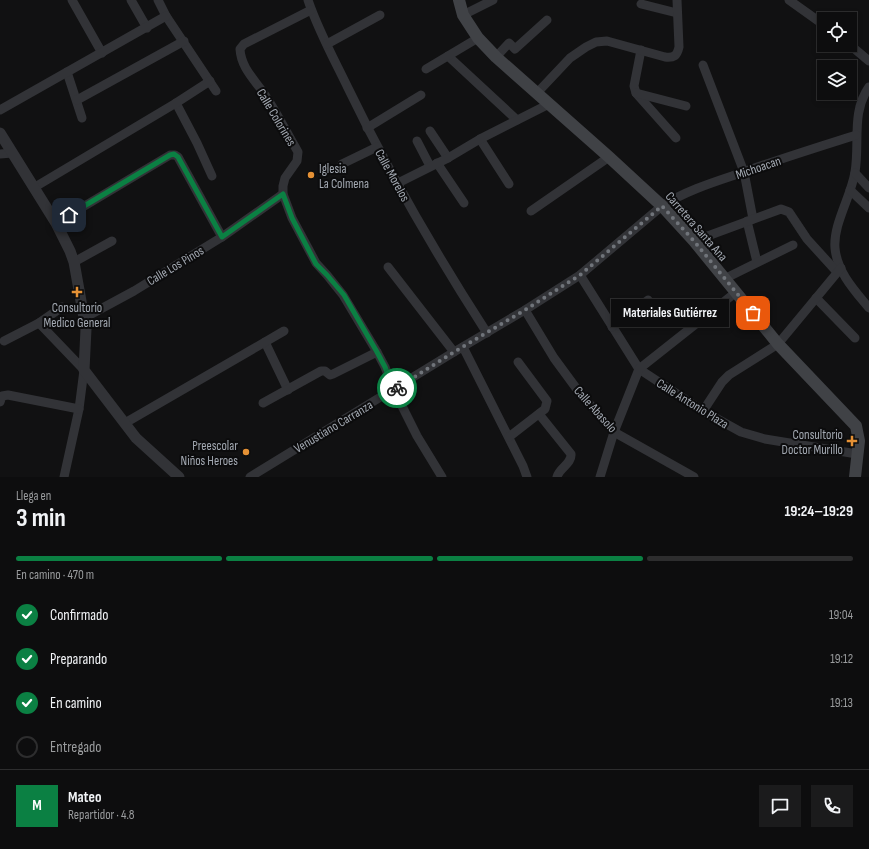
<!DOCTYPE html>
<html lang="es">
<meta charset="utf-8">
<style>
body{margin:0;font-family:"Sofia Sans Condensed",sans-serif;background:#1b1b1c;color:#f1f3f6;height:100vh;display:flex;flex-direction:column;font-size:15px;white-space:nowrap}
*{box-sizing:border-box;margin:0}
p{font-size:13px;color:#9a9c9e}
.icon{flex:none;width:22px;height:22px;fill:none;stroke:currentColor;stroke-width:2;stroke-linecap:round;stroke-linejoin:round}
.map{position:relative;height:477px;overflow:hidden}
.details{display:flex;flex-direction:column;background:#0d0d0e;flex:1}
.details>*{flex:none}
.controls{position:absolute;left:817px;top:12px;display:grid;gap:8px}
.controls a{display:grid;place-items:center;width:40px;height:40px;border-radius:0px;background:#0d0d0e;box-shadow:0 2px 6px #0003,0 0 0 1px #2d2d2e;font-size:20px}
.pin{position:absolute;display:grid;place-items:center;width:34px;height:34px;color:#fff;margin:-17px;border-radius:8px;box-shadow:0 2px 6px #0006}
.courier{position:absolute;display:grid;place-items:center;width:40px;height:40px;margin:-20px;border:3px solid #0b8043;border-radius:50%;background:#fff;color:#222;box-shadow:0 1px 5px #0007}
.bubble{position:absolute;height:28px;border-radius:0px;background:#0d0d0e;box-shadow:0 2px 6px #0003,0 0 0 1px #2d2d2e;font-size:13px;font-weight:700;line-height:28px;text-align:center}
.overview em{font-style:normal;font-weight:700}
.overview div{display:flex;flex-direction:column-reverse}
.overview{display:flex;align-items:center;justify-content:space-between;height:68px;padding:0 16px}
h1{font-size:26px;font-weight:700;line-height:30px}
.bar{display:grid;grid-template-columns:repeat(4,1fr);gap:6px 4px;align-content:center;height:48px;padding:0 16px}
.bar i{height:5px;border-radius:3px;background:#2d2d2e}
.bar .on{background:#0b8043}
.bar p{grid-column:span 4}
.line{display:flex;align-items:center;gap:10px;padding:0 16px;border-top:1px solid #2d2d2e}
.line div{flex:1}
.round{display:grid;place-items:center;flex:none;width:42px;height:42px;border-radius:0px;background:#1b1b1c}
ol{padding:0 16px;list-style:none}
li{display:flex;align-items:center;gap:12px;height:44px}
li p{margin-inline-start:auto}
li .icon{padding:4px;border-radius:50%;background:#0b8043;color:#fff;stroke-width:4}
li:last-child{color:#9a9c9e}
li i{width:22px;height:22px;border:2px solid #2d2d2e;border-radius:50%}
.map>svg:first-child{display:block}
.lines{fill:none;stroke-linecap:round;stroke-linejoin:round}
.minor{stroke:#323337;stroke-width:9}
.tertiary{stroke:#323337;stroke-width:11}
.secondary{stroke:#404246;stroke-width:12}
.done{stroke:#70747a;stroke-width:4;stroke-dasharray:0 7.2}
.route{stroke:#0b8043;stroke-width:5}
.poi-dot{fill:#e59135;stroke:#0c0c0d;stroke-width:1.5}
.labels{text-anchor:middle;stroke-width:4;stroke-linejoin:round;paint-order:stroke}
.street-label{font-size:13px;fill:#a3a9b2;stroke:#0c0c0d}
.poi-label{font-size:13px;fill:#a3a9b2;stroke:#0c0c0d;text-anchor:end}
</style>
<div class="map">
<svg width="869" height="477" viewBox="0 0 869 477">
<rect width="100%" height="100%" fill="#111112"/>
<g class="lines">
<g class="minor">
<polyline points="72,0 102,53"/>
<polyline points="131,0 147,28"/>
<polyline points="158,0 166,16 216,91"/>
<path d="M308 0C318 30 334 59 348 88 389 173 436 254 487 333"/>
<polyline points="789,0 824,25"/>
<polyline points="641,4 677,13"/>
<path d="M311 10 244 44 240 49C241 68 255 80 265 95 277 113 287 133 298 152L297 161 285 178 283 186V194L292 218 316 263 327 275 343 295 377 352 385 367 394 390 417 436 442 477"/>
<polyline points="463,15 493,0"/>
<polyline points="327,44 380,15"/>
<polyline points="850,45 869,61"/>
<polyline points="641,50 634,86 636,93 676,138"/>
<polyline points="448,56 517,120"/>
<polyline points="496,57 509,43 515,49 547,20"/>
<polyline points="703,65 744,172 753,219"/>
<polyline points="426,69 478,38"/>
<polyline points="67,72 82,118"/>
<path d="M869 87C851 112 860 143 855 172 851 197 833 224 835 248 837 272 855 291 869 308"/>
<path d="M537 93 570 58 586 47 596 42 607 41 665 57C674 58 677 56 679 47L677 0"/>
<polyline points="636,93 686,106"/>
<polyline points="77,100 184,41"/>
<polyline points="176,103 197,143 212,176"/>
<polyline points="0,110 166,16"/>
<polyline points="367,128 421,95"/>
<polyline points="430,131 448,158"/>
<polyline points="480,139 509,184"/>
<polyline points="417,141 430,166"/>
<polyline points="0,154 12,153"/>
<polyline points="437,163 464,203"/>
<polyline points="342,164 377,147"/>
<polyline points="855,173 869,188"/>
<polyline points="396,184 448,158 480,139 549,104"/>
<polyline points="35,187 176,103 210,81"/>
<polyline points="850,190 869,208"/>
<polyline points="531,211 609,157"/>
<polyline points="747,221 757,262"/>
<polyline points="56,223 170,155 175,155 178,157 222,237"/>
<polyline points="694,241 781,209 789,212 807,239 837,272"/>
<polyline points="74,262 112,241"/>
<polyline points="388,267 454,352"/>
<polyline points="580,275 639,369 703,411 741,432 765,439 857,454"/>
<polyline points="724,279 793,245"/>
<polyline points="816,298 855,338"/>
<polyline points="525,310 554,358 579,392 614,432 694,477"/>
<polyline points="84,318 134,291 222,237 283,194"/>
<polyline points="39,323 84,370 79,409 64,477"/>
<polyline points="612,327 648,300"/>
<polyline points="4,341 39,323 62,307"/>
<polyline points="265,342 288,390"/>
<polyline points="463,347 523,466 527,477"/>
<polyline points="0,402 2,396 8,395 79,409"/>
<polyline points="263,403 321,371 325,371 330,375 333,374 377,352"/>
<polyline points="703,411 722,382 729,375 778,344 841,268"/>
<path d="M539 414 571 454C572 464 559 468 557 477"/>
<polyline points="125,423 284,331"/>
<polyline points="509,437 545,409 547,401 518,362"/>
<path d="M250 477 454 352 525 310 580 275 662 206C684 192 708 184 732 176 773 161 815 148 856 135"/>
<polyline points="600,477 614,432 639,369 735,293"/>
</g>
<polyline class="tertiary" points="0,133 56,223 70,251 74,262 86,329 84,370 136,438 179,477"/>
<polyline class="secondary" points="459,0 463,15 478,38 496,57 609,157 662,206 694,241 778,344 856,426 859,441 855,477"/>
</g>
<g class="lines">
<polyline class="done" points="397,388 454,352 525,310 580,275 662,206 694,241 753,313"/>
<polyline class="route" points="69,215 170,155 174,154 178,157 222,237 283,194 292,218 316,264 327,275 344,295 377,352 385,367 394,390 397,388"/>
</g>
<g class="poi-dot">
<circle cx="311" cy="175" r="4"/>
<path d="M75 286h4v4h4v4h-4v4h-4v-4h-4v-4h4z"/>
<path d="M850 435h4v4h4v4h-4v4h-4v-4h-4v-4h4z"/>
<circle cx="246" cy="452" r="4"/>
</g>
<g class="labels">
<g class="street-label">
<text transform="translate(277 117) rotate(59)" y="5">Calle Colorines</text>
<text transform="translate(758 167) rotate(-19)" y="5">Michoacan</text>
<text transform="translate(393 175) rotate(61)" y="5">Calle Morelos</text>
<text transform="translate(697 226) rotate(49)" y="5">Carretera Santa Ana</text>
<text transform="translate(175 265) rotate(-31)" y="5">Calle Los Pinos</text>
<text transform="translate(693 403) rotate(32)" y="5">Calle Antonio Plaza</text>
<text transform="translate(596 409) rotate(48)" y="5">Calle Abasolo</text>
<text transform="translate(333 426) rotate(-31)" y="5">Venustiano Carranza</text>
</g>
<g class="poi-label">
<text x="319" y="173" text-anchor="start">Iglesia<tspan x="319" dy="15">La Colmena</tspan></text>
<text x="77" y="312" text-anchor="middle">Consultorio<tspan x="77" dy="15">Medico General</tspan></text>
<text x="843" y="439">Consultorio<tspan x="843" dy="15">Doctor Murillo</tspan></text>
<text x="238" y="450">Preescolar<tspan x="238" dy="15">Niños Heroes</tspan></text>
</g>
</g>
</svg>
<div class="controls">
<a><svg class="icon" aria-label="locate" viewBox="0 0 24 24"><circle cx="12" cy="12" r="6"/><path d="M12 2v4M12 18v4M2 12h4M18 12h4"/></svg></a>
<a><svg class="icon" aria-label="layers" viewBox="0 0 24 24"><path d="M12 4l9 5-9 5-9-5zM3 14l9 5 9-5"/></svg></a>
</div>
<div class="pin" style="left:753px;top:313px;background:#ea580c"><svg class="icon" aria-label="bag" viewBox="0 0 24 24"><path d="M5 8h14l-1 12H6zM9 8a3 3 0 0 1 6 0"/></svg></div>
<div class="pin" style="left:69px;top:215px;background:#1f2937"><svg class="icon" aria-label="home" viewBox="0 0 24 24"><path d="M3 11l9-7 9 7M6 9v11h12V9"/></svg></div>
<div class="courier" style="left:397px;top:388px"><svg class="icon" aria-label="bike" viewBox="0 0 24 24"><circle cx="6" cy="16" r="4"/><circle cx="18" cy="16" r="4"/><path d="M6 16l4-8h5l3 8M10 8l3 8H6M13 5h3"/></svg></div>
<div class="bubble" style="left:611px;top:299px;width:118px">Materiales Gutiérrez</div>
</div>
<section class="details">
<div class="overview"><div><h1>3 min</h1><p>Llega en</p></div><em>19:24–19:29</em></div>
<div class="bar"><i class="on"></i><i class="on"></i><i class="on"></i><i></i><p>En camino · 470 m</p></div>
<ol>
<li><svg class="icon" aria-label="check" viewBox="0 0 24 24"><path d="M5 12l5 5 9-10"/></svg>Confirmado<p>19:04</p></li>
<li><svg class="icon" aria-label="check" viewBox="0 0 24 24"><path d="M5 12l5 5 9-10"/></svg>Preparando<p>19:12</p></li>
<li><svg class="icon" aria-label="check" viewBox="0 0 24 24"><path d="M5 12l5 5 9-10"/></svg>En camino<p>19:13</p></li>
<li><i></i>Entregado</li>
</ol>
<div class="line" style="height:72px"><b class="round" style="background:#0b8043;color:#fff">M</b><div><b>Mateo</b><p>Repartidor · 4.8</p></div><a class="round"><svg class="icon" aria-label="chat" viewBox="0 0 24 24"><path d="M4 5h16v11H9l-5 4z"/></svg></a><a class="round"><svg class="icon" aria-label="phone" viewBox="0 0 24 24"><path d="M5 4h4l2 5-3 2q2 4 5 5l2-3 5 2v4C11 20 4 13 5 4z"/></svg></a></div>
</section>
